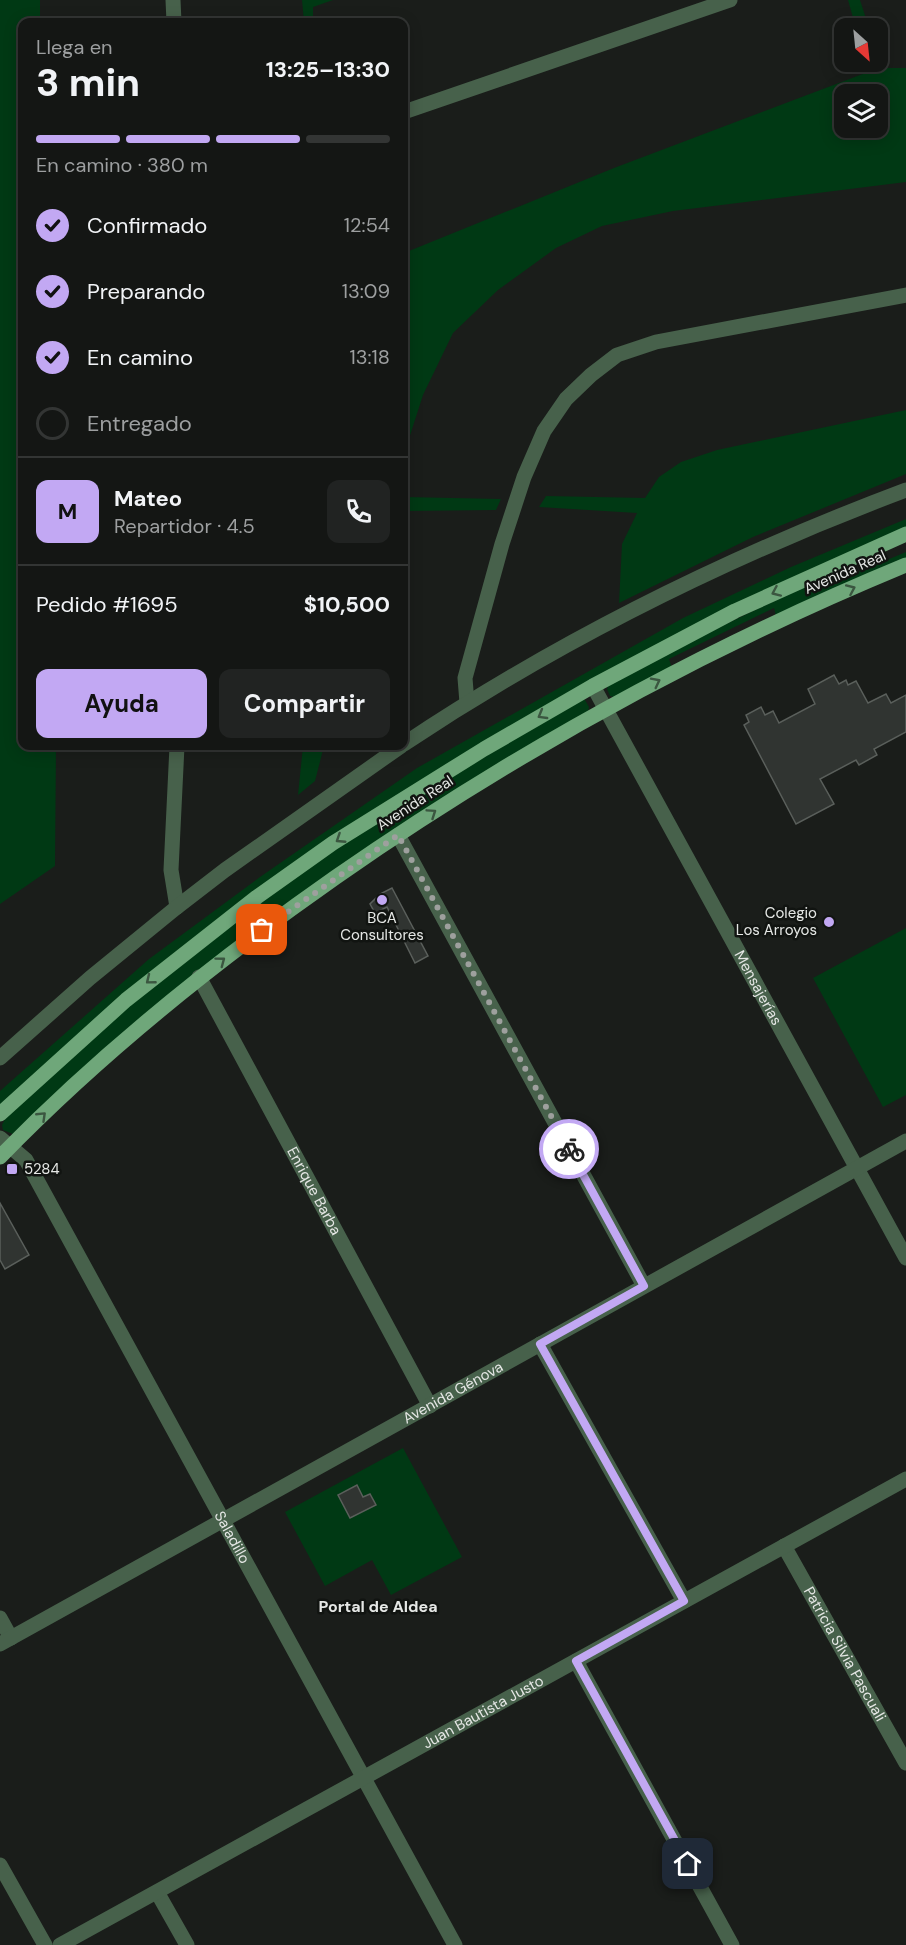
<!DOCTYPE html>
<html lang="es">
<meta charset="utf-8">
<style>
body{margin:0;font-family:"DM Sans",sans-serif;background:#212322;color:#f1f3f6;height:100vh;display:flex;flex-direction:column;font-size:22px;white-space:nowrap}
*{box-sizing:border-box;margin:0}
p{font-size:20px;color:#9d9fa0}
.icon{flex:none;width:33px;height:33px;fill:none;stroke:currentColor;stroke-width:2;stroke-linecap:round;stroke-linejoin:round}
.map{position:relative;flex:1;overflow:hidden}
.panel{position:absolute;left:18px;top:18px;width:390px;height:732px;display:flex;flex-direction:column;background:#141614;border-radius:12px;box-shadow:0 3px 15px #0003,0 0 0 2px #333534}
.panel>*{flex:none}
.needle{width:39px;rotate:153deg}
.buttons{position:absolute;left:834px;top:18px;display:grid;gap:12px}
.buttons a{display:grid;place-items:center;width:54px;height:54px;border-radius:12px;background:#141614;box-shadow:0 3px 15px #0003,0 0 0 2px #333534;font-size:30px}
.pin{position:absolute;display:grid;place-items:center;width:51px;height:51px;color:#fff;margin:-26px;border-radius:12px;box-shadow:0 3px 9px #0006}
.courier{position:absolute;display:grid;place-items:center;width:60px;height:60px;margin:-30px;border:4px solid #c2a8f3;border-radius:50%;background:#fff;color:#222;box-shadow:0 2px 8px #0007}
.headline em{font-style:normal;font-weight:700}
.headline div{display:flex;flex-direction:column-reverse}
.headline{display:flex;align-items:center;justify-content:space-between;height:102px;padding:0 18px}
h1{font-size:39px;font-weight:700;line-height:45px}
.bar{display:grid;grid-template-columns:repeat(4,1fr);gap:9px 6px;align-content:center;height:72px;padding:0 18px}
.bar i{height:8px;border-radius:4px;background:#333534}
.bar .on{background:#c2a8f3}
.bar p{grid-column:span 4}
.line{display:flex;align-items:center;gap:15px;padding:0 18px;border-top:2px solid #333534}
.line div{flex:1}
.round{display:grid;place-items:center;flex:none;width:63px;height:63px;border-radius:12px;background:#212322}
ol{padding:0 18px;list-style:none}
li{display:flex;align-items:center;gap:18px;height:66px}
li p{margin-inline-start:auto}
li .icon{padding:6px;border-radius:50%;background:#c2a8f3;color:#111;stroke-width:4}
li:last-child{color:#9d9fa0}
li i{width:33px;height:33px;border:3px solid #333534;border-radius:50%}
.action{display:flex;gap:12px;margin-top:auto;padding:12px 18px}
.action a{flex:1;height:69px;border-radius:12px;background:#c2a8f3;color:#111;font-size:24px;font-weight:700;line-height:69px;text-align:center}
.action a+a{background:#212322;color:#f1f3f6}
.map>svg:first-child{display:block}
.green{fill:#003914;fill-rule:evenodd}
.building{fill:#303431;stroke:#5a5f5b;stroke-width:1.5}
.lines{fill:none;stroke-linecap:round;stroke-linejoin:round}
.minor{stroke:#47614b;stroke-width:15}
.major{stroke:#6fa77a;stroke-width:15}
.oneway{stroke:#3b5640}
.done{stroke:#9ea09e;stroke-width:6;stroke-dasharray:0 10.8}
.route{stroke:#c2a8f3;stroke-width:8}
.poi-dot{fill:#c2a8f3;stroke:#111411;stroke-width:2}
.labels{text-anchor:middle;stroke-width:5;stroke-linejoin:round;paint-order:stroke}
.street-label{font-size:15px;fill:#e5e7e5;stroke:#111411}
.poi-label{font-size:15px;fill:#e5e7e5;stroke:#111411;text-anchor:end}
.neighbourhood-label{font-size:16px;font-weight:bold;fill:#e5e7e5;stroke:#111411}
</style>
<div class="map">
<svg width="906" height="1945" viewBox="0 0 906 1945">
<rect width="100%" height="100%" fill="#1a1d1a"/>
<g class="green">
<polygon points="0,0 40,0 40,22 22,22 22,746 56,746 55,866 0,904"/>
<polygon points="302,0 333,0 313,7 313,22 304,22"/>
<polygon points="848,0 860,0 869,28 856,28"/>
<path d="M878 59 880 68H906V182L673 211 602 226 556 248 498 290 453 333 423 395 404 454V253L614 168 868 72 865 62H878ZM844 94H878V128H844Z"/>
<polygon points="906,410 906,474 753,537 619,603 622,544 637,513 539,507 546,496 645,498 659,477 681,462 717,450"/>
<polygon points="404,497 501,499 496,510 404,511"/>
<polygon points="906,519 906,534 593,686 257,897 0,1114 0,1091 149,959 260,877 417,768 683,618 791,567"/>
<path d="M906 552V560L776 616 774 608 669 659 672 668 614 697 610 696 607 689 608 685C685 644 762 605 842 570L846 577Z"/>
<polygon points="581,699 585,700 589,707 588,712 387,834 13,1134 3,1130 2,1125 6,1117 38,1084 194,949 370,823"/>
<polygon points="303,746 324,746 315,781 298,795"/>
<polygon points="906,928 906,1095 883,1107 813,978"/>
<polygon points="403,1448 462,1557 391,1595 372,1560 325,1586 285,1512"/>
</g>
<g class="building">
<polygon points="834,675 839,684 846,680 848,685 856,681 868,703 886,694 891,703 906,695 906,732 874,749 877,755 859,765 856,760 820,779 834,804 796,824 744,725 749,722 746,715 761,707 765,715 773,711 779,723 815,704 808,689"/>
<polygon points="392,888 428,956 415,963 387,907 375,913 370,904 380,894"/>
<polygon points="0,1203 29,1255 5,1269 0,1260"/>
<polygon points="357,1485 363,1497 370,1494 376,1505 350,1518 338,1495"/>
</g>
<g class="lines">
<g class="minor">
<polyline points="173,0 174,22"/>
<polyline points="404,112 730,0"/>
<path id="s1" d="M593 686 906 1258"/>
<polyline points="467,703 465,678 502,544 524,477 544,431 566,399 591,375 617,355 656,342 906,295"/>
<path d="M404 744C560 640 730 556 906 490"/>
<polyline points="398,835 644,1286"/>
<polyline points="177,907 171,870 177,746"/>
<path id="s2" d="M199 977 430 1406"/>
<polyline points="0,1058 90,978 177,907 225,870 401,746"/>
<path id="s3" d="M0 1138 26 1160 455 1945"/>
<polyline points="540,1344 684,1601"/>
<path id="s4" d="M784 1546 906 1763"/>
<polyline points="0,1618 11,1638"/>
<path id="s5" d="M0 1644 906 1141"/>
<polyline points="576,1661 732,1945"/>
<polyline points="0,1865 45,1945"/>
<polyline points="157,1892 187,1945"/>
<path id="s6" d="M60 1945 906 1479"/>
</g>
<g class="major">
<polyline points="0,1114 126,1000 257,897 333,843 484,749 593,686 735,611 906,534"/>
<path d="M0 1157C102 1052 216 961 336 877 514 753 705 648 906 565"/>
</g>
</g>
<defs><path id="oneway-chevron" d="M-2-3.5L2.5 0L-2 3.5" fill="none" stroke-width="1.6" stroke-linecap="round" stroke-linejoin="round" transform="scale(1.5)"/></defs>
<g class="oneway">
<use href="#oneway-chevron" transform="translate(851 589) rotate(-24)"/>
<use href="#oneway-chevron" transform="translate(776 592) rotate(156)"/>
<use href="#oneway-chevron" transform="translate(656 682) rotate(-27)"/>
<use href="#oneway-chevron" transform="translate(542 715) rotate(150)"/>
<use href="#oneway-chevron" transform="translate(432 813) rotate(-34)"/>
<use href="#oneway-chevron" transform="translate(340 839) rotate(147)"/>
<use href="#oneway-chevron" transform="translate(221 961) rotate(-37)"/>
<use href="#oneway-chevron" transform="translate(150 980) rotate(141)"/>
<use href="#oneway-chevron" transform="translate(42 1116) rotate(-44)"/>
</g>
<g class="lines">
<polyline class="done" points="262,930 398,835 569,1149"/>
<polyline class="route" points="569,1149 644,1286 540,1344 684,1601 576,1661 688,1864"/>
</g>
<g class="poi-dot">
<circle cx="382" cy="900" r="6"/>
<circle cx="829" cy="922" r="6"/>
<rect x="6" y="1163" width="12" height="12" rx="3"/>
</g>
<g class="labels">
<g class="street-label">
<text transform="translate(845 572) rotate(-24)" y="5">Avenida Real</text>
<text transform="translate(415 803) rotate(-33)" y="5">Avenida Real</text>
<text dy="5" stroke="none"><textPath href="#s1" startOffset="344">Mensajerías</textPath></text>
<text dy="5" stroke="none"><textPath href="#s2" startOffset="243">Enrique Barba</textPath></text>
<text dy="5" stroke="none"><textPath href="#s5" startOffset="518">Avenida Génova</textPath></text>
<text dy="5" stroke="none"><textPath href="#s3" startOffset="464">Saladillo</textPath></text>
<text dy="5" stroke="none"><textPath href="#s4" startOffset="124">Patricia Silvia Pascuali</textPath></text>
<text dy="5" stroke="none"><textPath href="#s6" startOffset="483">Juan Bautista Justo</textPath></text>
</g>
<g class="poi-label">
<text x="817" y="918">Colegio<tspan x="817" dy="17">Los Arroyos</tspan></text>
<text x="382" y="923" text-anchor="middle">BCA<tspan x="382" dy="17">Consultores</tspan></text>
<text x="24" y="1174" text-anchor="start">5284</text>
</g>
<g class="neighbourhood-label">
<text x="378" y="1612">Portal de Aldea</text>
</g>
</g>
</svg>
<div class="buttons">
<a><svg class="needle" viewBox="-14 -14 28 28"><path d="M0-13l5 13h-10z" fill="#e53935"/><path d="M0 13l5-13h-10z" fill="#9d9fa0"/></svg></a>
<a><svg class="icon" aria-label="layers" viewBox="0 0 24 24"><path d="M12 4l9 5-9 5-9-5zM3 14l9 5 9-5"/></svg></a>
</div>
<div class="pin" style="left:262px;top:930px;background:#ea580c"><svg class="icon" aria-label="bag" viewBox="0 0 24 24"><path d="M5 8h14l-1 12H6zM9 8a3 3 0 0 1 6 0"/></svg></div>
<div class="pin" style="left:688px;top:1864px;background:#1f2937"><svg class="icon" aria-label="home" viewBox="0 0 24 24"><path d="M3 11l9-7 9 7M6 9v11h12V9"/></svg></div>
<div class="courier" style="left:569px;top:1149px"><svg class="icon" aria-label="bike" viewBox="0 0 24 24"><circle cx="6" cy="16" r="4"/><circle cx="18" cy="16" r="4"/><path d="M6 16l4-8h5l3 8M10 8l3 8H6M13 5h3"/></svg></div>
<section class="panel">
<div class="headline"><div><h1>3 min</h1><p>Llega en</p></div><em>13:25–13:30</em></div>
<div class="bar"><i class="on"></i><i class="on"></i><i class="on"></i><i></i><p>En camino · 380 m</p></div>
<ol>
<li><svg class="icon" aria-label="check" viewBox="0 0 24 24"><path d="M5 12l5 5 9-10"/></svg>Confirmado<p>12:54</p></li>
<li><svg class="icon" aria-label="check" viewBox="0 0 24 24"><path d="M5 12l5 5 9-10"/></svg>Preparando<p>13:09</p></li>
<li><svg class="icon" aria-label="check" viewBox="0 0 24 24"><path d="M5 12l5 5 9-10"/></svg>En camino<p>13:18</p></li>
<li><i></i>Entregado</li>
</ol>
<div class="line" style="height:108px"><b class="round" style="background:#c2a8f3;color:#111">M</b><div><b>Mateo</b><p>Repartidor · 4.5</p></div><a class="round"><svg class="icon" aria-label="phone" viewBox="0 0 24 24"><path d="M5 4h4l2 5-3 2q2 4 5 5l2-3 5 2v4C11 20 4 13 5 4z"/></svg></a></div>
<div class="line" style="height:78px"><div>Pedido #1695</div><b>$10,500</b></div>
<div class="action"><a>Ayuda</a><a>Compartir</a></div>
</section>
</div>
